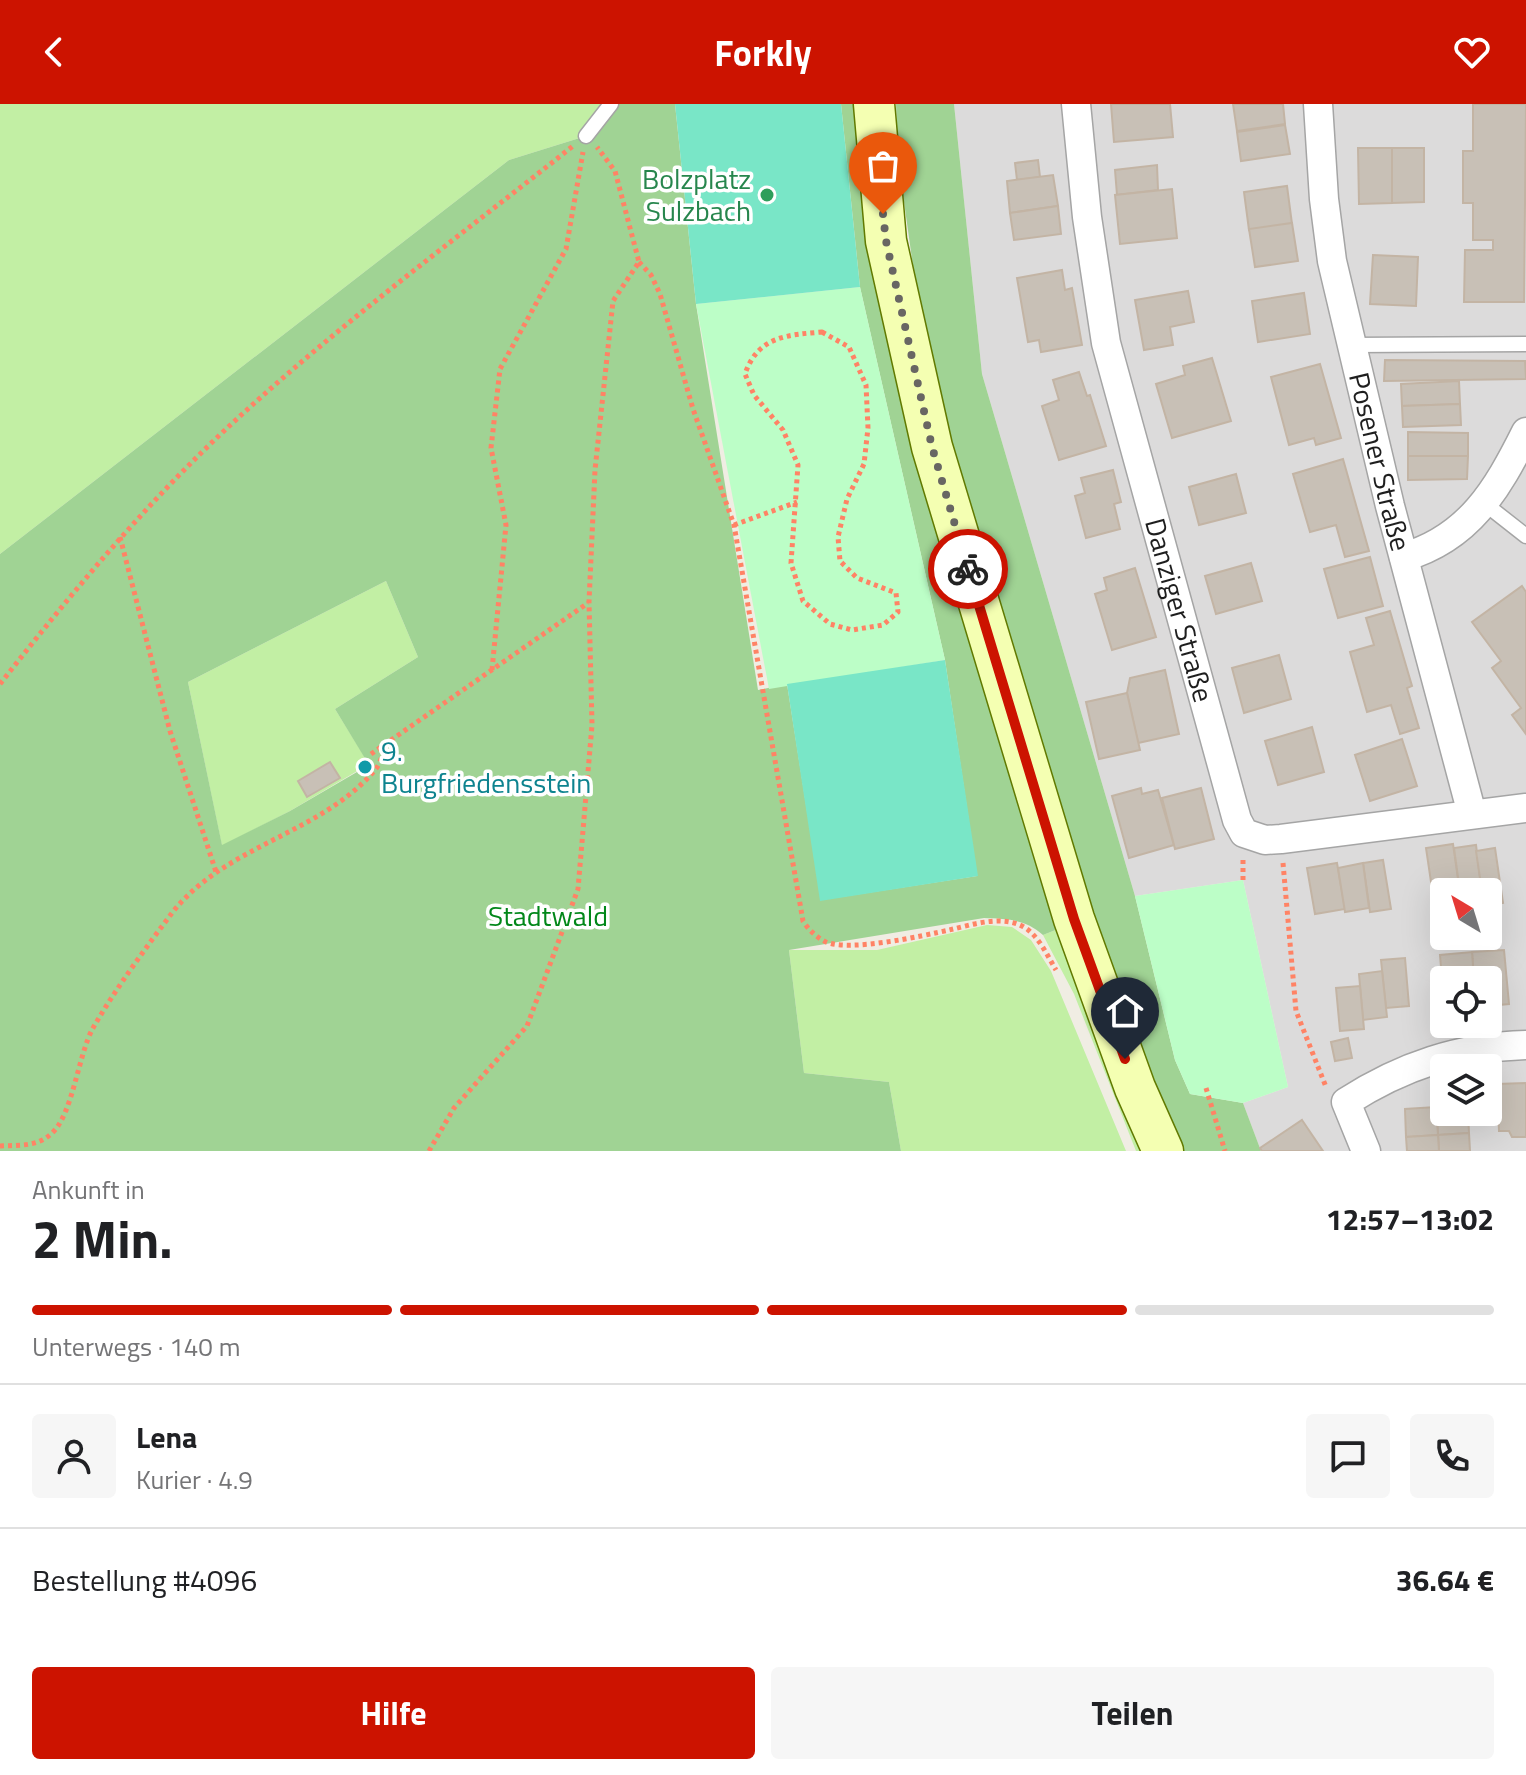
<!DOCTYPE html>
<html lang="de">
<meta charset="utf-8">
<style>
body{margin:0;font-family:"Titillium Web",sans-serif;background:#f6f6f6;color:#202124;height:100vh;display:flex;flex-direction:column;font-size:30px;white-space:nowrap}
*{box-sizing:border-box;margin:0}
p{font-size:26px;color:#757577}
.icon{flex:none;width:44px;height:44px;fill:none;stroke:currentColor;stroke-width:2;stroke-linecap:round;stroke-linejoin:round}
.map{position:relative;height:1047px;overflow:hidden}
.drawer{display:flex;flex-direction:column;background:#fff;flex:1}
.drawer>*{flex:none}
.needle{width:52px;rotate:322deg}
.tools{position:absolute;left:1430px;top:774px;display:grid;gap:16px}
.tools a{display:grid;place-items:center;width:72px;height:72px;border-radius:8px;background:#fff;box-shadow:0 8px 32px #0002;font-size:40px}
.pin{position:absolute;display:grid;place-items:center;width:68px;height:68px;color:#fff;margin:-82px -34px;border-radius:50% 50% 50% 0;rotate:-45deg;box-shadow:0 0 8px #0007}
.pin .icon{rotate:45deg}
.courier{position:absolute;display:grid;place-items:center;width:80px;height:80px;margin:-40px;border:6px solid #cc1300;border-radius:50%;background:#fff;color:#222;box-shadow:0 2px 10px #0007}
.head em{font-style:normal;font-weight:700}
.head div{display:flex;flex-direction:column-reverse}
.head{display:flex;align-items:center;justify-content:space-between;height:136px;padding:0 32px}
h1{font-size:52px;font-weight:700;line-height:60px}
.bar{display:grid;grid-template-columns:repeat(4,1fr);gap:12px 8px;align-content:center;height:96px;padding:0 32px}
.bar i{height:10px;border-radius:6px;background:#e0e0e0}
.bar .current{background:#cc1300}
.bar p{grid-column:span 4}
.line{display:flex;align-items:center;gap:20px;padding:0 32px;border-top:2px solid #e0e0e0}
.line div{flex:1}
.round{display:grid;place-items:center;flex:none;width:84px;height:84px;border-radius:8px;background:#f6f6f6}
.button{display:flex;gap:16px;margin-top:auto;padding:16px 32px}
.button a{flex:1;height:92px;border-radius:8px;background:#cc1300;color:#fff;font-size:32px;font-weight:700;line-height:92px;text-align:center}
.button a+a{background:#f6f6f6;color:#202124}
header{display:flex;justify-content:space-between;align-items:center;height:104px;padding:0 32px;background:#cc1300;color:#fff;font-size:36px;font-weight:700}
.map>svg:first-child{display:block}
.residential{fill:#dcdbdb;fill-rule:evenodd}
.grass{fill:#c2efa4}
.forest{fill:#a0d394;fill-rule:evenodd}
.park{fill:#bcfec7}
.pitch{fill:#79e6c7}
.building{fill:#c8c0b6;stroke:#c3b4a4;stroke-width:2}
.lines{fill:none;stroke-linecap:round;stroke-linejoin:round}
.service-casing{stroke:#a5a5a5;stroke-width:17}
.minor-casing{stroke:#a5a5a5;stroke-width:31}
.secondary-casing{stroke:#617a00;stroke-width:43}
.path{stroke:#ff8365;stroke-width:5;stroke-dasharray:4 4;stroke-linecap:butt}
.service{stroke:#fff;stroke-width:14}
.minor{stroke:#fff;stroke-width:28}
.secondary{stroke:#f4ffb2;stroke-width:40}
.done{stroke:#686663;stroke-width:8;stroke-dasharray:0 14.4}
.route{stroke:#cc1300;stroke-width:10}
.leisure-dot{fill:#2e9e5b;stroke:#fff;stroke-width:3}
.culture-dot{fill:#0f9aa8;stroke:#fff;stroke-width:3}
.labels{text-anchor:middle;stroke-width:7;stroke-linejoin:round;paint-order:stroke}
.leisure-label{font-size:28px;fill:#27864d;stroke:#fff;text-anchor:end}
.street-label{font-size:28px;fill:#1e1e1e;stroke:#fff}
.culture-label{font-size:28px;fill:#0d838f;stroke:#fff;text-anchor:start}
.park-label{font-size:28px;fill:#018719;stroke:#fff}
</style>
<header><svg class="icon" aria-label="back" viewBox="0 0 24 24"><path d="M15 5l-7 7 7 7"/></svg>Forkly<svg class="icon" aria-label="heart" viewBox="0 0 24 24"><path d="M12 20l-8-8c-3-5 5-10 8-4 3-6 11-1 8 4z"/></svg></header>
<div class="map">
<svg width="1526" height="1047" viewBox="0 0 1526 1047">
<rect width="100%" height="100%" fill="#f0ede3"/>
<path class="residential" d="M954 0H1526V1047H1261L1243 999 1288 983 1243 776 1135 792 982 270ZM1444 788H1488V832H1444ZM1444 876H1488V920H1444ZM1444 964H1488V1008H1444Z"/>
<g class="grass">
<polygon points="0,0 609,0 586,32 509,56 0,450"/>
<polygon points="386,477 418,553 335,605 369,660 290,707 222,742 188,578"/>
<polygon points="987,821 1012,823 1031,836 1051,867 1126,1047 901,1047 889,978 804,969 789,846 877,846"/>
<polygon points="1058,825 1144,1047 1136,1047 1074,890 1043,831"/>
</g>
<g class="forest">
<path d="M614 0H675L696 200 758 586 787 580 821 796 977 772 945 556 860 183 841 0H864L1058 825 1043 831C1025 815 1008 815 984 814L789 846 804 969 889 978 901 1047H0V450L509 56 586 32ZM386 477 418 553 335 605 369 661 290 707 222 741 188 578Z"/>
<polygon points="896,0 954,0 982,270 1135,792 1175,956 1190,990 1243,999 1261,1047 1179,1047 1084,801 942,319 920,212 898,55"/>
</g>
<g class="park">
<polygon points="860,183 945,556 769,585 696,200"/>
<polygon points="1243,776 1288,983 1243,999 1190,990 1175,956 1135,792"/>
</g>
<g class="pitch">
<polygon points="675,0 841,0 860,183 696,200"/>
<polygon points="945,556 978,772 820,797 787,580"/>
</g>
<g class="building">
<polygon points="1111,0 1170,0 1173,33 1114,38"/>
<polygon points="1233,0 1283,0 1285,20 1237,27"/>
<polygon points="1473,0 1526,0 1524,198 1464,198 1465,146 1493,146 1493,136 1473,136 1473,99 1463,99 1463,47 1473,47"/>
<polygon points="1285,21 1290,50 1241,57 1237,28"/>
<polygon points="1358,44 1392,44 1392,99 1359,100"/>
<polygon points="1392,44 1424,44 1424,98 1392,99"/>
<polygon points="1038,56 1040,73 1017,76 1015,59"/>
<polygon points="1157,61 1158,86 1117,91 1115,66"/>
<polygon points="1053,71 1058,102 1010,109 1007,77"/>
<polygon points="1287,82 1292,120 1249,126 1244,88"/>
<polygon points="1172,85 1177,134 1120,140 1115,91"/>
<polygon points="1058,102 1061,130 1014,136 1010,109"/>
<polygon points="1292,119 1298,157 1255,163 1249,125"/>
<polygon points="1373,151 1418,153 1416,202 1370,200"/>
<polygon points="1062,166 1065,186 1072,184 1082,241 1041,248 1039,236 1028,238 1017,174"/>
<polygon points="1188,187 1194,218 1170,223 1173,241 1144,246 1135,196"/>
<polygon points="1304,189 1310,230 1258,238 1252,197"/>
<polygon points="1212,254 1231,317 1172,334 1156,280 1185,271 1183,262"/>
<polygon points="1385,256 1525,257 1526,275 1384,277"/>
<polygon points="1320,260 1341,334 1316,341 1314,334 1289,341 1271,273"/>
<polygon points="1079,268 1087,292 1090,291 1106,342 1059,356 1042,302 1059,296 1053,276"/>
<polygon points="1459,277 1460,300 1402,302 1401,280"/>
<polygon points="1460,300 1461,321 1403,323 1402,302"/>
<polygon points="1408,328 1468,329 1468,352 1408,352"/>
<polygon points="1408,352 1468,352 1467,375 1408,376"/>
<polygon points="1343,355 1369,447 1345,453 1336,421 1310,428 1293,370"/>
<polygon points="1113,366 1121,398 1114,400 1120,425 1086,434 1075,392 1085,389 1081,374"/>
<polygon points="1236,370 1246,409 1199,421 1189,383"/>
<polygon points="1370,453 1383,502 1338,514 1324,465"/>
<polygon points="1251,459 1262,497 1216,510 1205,472"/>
<polygon points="1135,464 1156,533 1112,546 1095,490 1107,486 1104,474"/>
<polygon points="1522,482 1526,488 1526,630 1512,611 1521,604 1492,564 1501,557 1472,518"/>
<polygon points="1390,507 1412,582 1407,584 1419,624 1400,630 1391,601 1367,608 1350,548 1374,541 1366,514"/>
<polygon points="1279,551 1291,595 1244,609 1232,564"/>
<polygon points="1165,566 1179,630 1138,639 1127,589 1130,574"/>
<polygon points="1127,589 1140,646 1099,655 1086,598"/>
<polygon points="1312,623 1324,668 1278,681 1265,637"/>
<polygon points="1402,635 1417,682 1370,697 1355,651"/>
<polygon points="330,658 340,674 307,693 298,677"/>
<polygon points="1141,684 1142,690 1158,686 1174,741 1129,754 1112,692"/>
<polygon points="1201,684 1214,735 1175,745 1162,694"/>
<polygon points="1453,740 1460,788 1444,788 1444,796 1434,798 1426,744"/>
<polygon points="1476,741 1482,788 1460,788 1454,744"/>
<polygon points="1495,744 1503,799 1488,801 1488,788 1482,788 1476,747"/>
<polygon points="1383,756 1391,805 1370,808 1363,759"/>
<polygon points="1337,759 1345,805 1315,810 1307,764"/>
<polygon points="1363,759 1369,804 1345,808 1338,764"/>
<polygon points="1504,846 1509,900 1488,902 1488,876 1474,876 1472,848"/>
<polygon points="1472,848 1474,876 1444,876 1444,900 1440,851"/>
<polygon points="1405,854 1409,902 1386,904 1381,856"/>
<polygon points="1382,867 1387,913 1363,916 1359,870"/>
<polygon points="1360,882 1364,925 1340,927 1336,884"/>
<polygon points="1348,934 1352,954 1335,957 1331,938"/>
<polygon points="1526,979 1526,1033 1512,1033 1509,1027 1499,1027 1497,980"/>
<polygon points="1436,1003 1444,1003 1444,1008 1468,1008 1469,1029 1438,1031"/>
<polygon points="1436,1003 1438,1031 1406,1033 1405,1005"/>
<polygon points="1302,1016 1323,1047 1262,1047 1260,1044"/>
<polygon points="1469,1029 1470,1047 1439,1047 1438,1031"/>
<polygon points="1438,1031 1439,1047 1407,1047 1406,1033"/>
</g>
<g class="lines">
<defs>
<g id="service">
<polyline points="586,32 611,0"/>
<polyline points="1352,241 1526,240"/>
<polyline points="1484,399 1526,432"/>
</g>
<g id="minor">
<path id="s1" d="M1076 0 1087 113 1106 239 1237 716 1244 729 1265 736 1281 735 1526 704"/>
<path id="s2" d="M1318 0 1324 95 1332 157 1390 402 1472 710"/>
<path d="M1404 453C1469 434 1497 386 1526 328"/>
<path d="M1366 1047 1346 998C1402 962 1459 943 1526 941"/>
</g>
<polyline id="secondary" points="874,0 886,137 932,343 1074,815 1135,984 1163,1047"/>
</defs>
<use href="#service" class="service-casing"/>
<use href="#minor" class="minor-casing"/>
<use href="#secondary" class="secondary-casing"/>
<g class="path">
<path d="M639 158 651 171 660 190 693 305 734 421 803 817C809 826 816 833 826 838 850 848 922 832 949 826 971 821 1000 811 1022 822 1038 830 1047 851 1056 866"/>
<path d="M822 228 849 243 866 281 868 324 864 360 847 395 838 433 840 457 857 474 896 489 898 508 883 521 852 526 830 520 803 497 791 459 798 361 783 326 754 291 745 270C758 232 787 231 822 228Z"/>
<polyline points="734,421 797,398"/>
<polyline points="120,433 170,627 216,768"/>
<polyline points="492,566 506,421 491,344 500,265 566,145 583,48"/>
<path d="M0 580C70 491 142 404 225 326 334 224 456 135 573 42"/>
<polyline points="371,650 588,499"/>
<polyline points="1283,759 1296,907 1326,983"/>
<polyline points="1243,776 1243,753"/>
<polyline points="1206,984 1225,1047"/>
<path d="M0 1042C18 1041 37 1043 51 1030 73 1011 78 951 93 924 116 884 145 845 172 809 225 741 321 730 375 666 381 659 383 647 387 639"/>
<polyline points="429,1047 454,1004 527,922 578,785 592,621 589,498 595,366 613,197 639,158 615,67 597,43"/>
</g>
<use href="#service" class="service"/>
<use href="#minor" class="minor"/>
<use href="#secondary" class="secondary"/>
</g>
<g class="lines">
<polyline class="done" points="883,110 886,137 932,343 968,465"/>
<polyline class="route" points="968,465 1074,815 1125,955"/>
</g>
<circle class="leisure-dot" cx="767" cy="91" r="8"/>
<circle class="culture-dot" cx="365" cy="663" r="8"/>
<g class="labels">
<g class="leisure-label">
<text x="751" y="85">Bolzplatz<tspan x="751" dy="32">Sulzbach</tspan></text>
</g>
<g class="street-label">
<text dy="10" stroke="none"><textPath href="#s2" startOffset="364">Posener Straße</textPath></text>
<text dy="10" stroke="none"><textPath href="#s1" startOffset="518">Danziger Straße</textPath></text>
</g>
<g class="culture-label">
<text x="381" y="657">9.<tspan x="381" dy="32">Burgfriedensstein</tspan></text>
</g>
<g class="park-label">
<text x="548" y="822">Stadtwald</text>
</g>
</g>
</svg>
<div class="tools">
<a><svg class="needle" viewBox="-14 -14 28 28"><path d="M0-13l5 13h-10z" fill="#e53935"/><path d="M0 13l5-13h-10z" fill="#757577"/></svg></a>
<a><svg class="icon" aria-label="locate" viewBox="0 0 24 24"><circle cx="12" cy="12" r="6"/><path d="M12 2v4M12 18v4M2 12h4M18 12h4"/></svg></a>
<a><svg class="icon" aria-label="layers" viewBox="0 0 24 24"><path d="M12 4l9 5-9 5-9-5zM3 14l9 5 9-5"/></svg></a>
</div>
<div class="pin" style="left:883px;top:110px;background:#ea580c"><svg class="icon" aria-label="bag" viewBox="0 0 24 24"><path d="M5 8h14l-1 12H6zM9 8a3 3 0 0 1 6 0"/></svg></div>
<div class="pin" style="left:1125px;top:955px;background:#1f2937"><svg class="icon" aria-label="home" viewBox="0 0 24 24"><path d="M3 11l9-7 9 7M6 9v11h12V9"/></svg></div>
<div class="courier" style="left:968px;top:465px"><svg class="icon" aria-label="bike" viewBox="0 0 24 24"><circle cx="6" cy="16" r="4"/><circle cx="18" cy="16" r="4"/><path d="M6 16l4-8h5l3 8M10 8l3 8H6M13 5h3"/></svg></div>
</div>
<section class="drawer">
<div class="head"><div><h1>2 Min.</h1><p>Ankunft in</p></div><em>12:57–13:02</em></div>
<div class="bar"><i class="current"></i><i class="current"></i><i class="current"></i><i></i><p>Unterwegs · 140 m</p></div>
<div class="line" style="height:144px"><a class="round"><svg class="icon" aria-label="person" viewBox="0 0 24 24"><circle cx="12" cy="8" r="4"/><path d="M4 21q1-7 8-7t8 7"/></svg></a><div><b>Lena</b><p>Kurier · 4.9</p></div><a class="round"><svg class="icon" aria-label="chat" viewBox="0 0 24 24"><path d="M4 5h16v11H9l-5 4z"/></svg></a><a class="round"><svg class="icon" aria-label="phone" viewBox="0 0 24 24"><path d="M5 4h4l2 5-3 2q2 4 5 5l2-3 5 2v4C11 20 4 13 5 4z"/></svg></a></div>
<div class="line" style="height:104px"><div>Bestellung #4096</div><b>36.64 €</b></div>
<div class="button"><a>Hilfe</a><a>Teilen</a></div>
</section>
